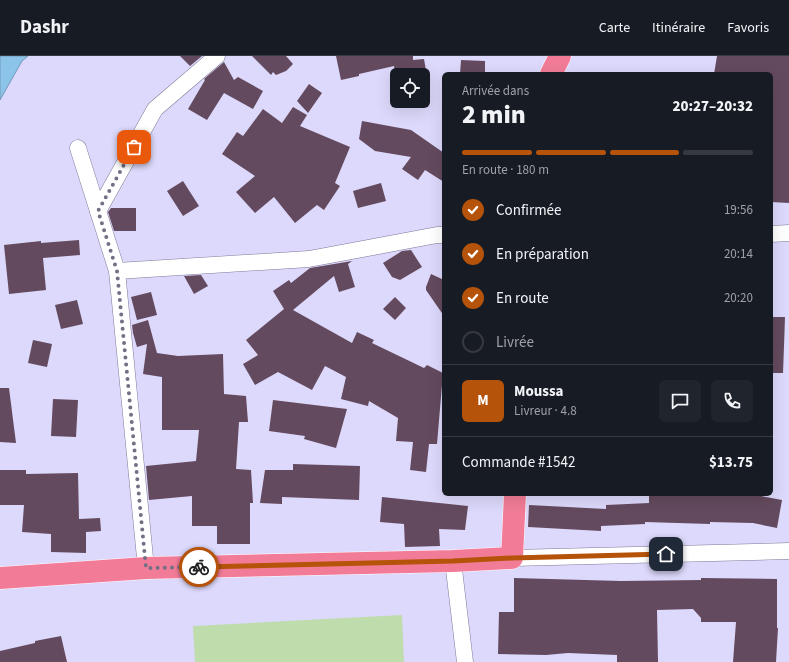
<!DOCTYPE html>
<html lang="fr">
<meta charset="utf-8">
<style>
body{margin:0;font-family:"Source Sans 3",sans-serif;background:#20242c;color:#f1f3f6;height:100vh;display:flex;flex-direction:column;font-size:15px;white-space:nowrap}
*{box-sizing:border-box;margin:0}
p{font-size:13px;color:#9ea1a6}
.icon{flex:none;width:22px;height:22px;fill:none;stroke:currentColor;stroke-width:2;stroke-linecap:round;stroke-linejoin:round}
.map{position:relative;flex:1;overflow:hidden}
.drawer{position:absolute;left:442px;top:16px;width:331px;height:424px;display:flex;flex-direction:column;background:#171b24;border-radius:6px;box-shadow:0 4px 16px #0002}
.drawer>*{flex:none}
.buttons{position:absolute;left:390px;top:12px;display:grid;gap:8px}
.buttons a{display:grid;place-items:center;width:40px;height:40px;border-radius:6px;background:#171b24;box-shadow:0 4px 16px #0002;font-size:20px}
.pin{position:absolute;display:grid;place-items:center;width:34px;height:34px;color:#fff;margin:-17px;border-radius:8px;box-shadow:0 2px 6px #0006}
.courier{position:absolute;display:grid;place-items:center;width:40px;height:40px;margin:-20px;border:3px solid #b45309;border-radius:50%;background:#fff;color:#222;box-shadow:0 1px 5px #0007}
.headline em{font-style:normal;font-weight:800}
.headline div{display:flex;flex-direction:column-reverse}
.headline{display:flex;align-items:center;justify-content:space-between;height:68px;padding:0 20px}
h1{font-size:26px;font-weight:800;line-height:30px}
.bar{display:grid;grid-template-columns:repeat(4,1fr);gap:6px 4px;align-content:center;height:48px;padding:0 20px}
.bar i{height:5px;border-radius:3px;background:#363941}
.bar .current{background:#b45309}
.bar p{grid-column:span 4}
.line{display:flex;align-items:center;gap:10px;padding:0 20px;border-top:1px solid #363941}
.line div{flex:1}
.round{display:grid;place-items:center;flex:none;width:42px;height:42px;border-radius:6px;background:#20242c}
ol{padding:0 20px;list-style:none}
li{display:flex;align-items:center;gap:12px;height:44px}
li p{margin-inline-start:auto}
li .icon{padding:4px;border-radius:50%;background:#b45309;color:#fff;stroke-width:4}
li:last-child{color:#9ea1a6}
li i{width:22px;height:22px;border:2px solid #363941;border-radius:50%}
header{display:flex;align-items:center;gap:24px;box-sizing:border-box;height:56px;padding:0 20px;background:#171b24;border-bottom:1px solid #363941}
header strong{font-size:19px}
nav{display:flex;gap:22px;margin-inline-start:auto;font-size:14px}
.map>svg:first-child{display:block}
.green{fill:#bfdcad}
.water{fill:#8bc3e9;stroke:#7399b8}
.building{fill:#644a5e}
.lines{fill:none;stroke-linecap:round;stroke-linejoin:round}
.street-casing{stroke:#7d7998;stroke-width:17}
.highway-casing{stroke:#fff;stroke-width:23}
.street{stroke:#fff;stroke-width:16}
.highway{stroke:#f27c98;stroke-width:22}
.done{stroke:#737086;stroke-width:4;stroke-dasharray:0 7.2}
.route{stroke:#b45309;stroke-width:5}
</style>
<header>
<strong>Dashr</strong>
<nav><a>Carte</a><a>Itinéraire</a><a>Favoris</a></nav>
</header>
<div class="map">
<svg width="789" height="606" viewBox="0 0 789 606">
<rect width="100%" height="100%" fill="#ddd9fc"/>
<polygon class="green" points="402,559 404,606 195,606 193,570"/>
<polygon class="water" points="0,0 28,0 22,5 0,44"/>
<g class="building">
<polygon points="180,0 202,0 190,10"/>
<polygon points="252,0 286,0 293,8 286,15 276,19 273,16 271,19"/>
<polygon points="336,0 413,0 413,4 424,3 428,26 423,27 423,19 397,19 397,29 394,10 359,18 359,20 341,24"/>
<polygon points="717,0 789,0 789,147 771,146 771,18 714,18"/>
<polygon points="461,4 485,5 485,18 460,18"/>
<polygon points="224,6 234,24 238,21 263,35 253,53 224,37 207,64 188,53 205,24 204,23"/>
<polygon points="309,28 322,37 308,57 297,45"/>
<polygon points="293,51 307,59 300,70 350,91 335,127 340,130 324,154 317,149 295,167 274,141 255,157 236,136 255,120 222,98 237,76 243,80 263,53 282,67"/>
<polygon points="362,65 411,74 444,97 444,126 425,114 418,124 402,113 411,101 375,95 359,83"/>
<polygon points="183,125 199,150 183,160 167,135"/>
<polygon points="381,127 386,145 358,152 353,135"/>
<polygon points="111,152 136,152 136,175 114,175 108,156"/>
<polygon points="79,184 80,199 43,202 46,234 9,238 4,189 41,185 41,187"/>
<polygon points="411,194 422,211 400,224 392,221 383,207 402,195"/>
<polygon points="352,205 348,208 355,231 339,236 334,220 293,254 352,287 357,276 374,284 372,287 424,312 427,309 443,317 437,388 429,388 426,416 410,414 413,386 396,385 398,362 369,345 368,350 341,343 346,321 325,310 312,334 278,316 255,329 243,308 258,299 246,284 284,253 273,235 289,224 291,227 310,212"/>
<polygon points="431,218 444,224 444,260 426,234 426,231"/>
<polygon points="201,219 208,230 194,238 184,220"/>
<polygon points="151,236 157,259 137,264 131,241"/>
<polygon points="395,241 406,252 395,264 383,253"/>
<polygon points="77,244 83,268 61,273 55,249"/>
<polygon points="771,261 785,261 784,290 783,317 771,317"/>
<polygon points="148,264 157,297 178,300 223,298 224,338 246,340 248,366 239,366 236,413 251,414 253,447 250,447 250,488 217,488 217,470 192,470 192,440 149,444 146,410 196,405 199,374 162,374 162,321 143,318 147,288 137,291 133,277 132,269"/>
<polygon points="33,284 52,288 47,311 28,307"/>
<polygon points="0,332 9,332 16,387 0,386"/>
<polygon points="53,343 78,344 76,381 51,380"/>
<polygon points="273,344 347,353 336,392 304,383 305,380 269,375"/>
<polygon points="293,408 360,410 359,444 282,441 282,448 260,447 265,414 293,414"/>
<polygon points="0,414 26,414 26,418 78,417 79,463 100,462 101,475 86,476 86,497 51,496 51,478 22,476 24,449 0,449"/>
<polygon points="649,438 751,438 782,444 777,472 753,467 710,466 710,468 645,466 645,468 601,470 601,475 528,471 529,449 606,453 606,449 649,447"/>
<polygon points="382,441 468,450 465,474 439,473 440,490 405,491 404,468 380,466"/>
<polygon points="514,522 621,525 701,524 701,522 777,523 777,572 778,572 776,606 733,606 736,566 701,566 701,562 693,553 657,554 658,606 617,606 617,599 568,597 546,599 498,598 499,556 514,556"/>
<polygon points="61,580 67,606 0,606 0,595 35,587 35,585"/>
</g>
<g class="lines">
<defs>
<g id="street">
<polyline points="78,92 117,215 146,512"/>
<polyline points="98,155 155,53 217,0"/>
<polyline points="771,178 789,177"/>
<polyline points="117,215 309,203 437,179 444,179"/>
<polyline points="512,502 789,495"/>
<polyline points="453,505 465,606"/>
</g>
<g id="highway">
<polyline points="551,18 560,0"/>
<polyline points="0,522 146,512 453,505 512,502 515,438"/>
</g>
</defs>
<use href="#street" class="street-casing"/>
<use href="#highway" class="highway-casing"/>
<use href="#street" class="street"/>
<use href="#highway" class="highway"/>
</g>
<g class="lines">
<polyline class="done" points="134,91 98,155 117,215 146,512 199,511"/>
<polyline class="route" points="199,511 453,505 512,502 666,498"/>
</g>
</svg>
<div class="buttons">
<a><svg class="icon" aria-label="locate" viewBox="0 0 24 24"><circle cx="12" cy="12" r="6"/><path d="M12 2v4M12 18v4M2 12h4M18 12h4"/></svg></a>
</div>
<div class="pin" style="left:134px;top:91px;background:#ea580c"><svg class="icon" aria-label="bag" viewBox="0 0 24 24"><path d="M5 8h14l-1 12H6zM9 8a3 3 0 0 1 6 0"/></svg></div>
<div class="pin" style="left:666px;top:498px;background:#1f2937"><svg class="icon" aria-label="home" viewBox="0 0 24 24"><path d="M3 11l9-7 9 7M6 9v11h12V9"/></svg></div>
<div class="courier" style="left:199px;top:511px"><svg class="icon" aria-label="bike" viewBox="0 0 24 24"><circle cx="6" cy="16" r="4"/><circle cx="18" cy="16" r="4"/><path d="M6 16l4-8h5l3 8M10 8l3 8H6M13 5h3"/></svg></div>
<section class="drawer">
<div class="headline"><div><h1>2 min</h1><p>Arrivée dans</p></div><em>20:27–20:32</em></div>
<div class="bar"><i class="current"></i><i class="current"></i><i class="current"></i><i></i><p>En route · 180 m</p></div>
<ol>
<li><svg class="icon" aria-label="check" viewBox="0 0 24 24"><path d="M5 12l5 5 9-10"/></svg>Confirmée<p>19:56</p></li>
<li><svg class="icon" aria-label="check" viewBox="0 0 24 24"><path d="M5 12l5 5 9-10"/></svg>En préparation<p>20:14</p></li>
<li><svg class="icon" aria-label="check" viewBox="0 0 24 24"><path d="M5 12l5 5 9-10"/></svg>En route<p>20:20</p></li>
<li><i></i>Livrée</li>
</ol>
<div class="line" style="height:72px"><b class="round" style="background:#b45309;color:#fff">M</b><div><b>Moussa</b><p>Livreur · 4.8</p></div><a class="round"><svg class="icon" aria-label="chat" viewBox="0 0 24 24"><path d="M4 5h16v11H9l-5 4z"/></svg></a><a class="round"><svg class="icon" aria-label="phone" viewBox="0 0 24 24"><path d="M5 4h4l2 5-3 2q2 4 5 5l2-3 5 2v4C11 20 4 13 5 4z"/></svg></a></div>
<div class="line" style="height:52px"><div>Commande #1542</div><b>$13.75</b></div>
</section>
</div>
